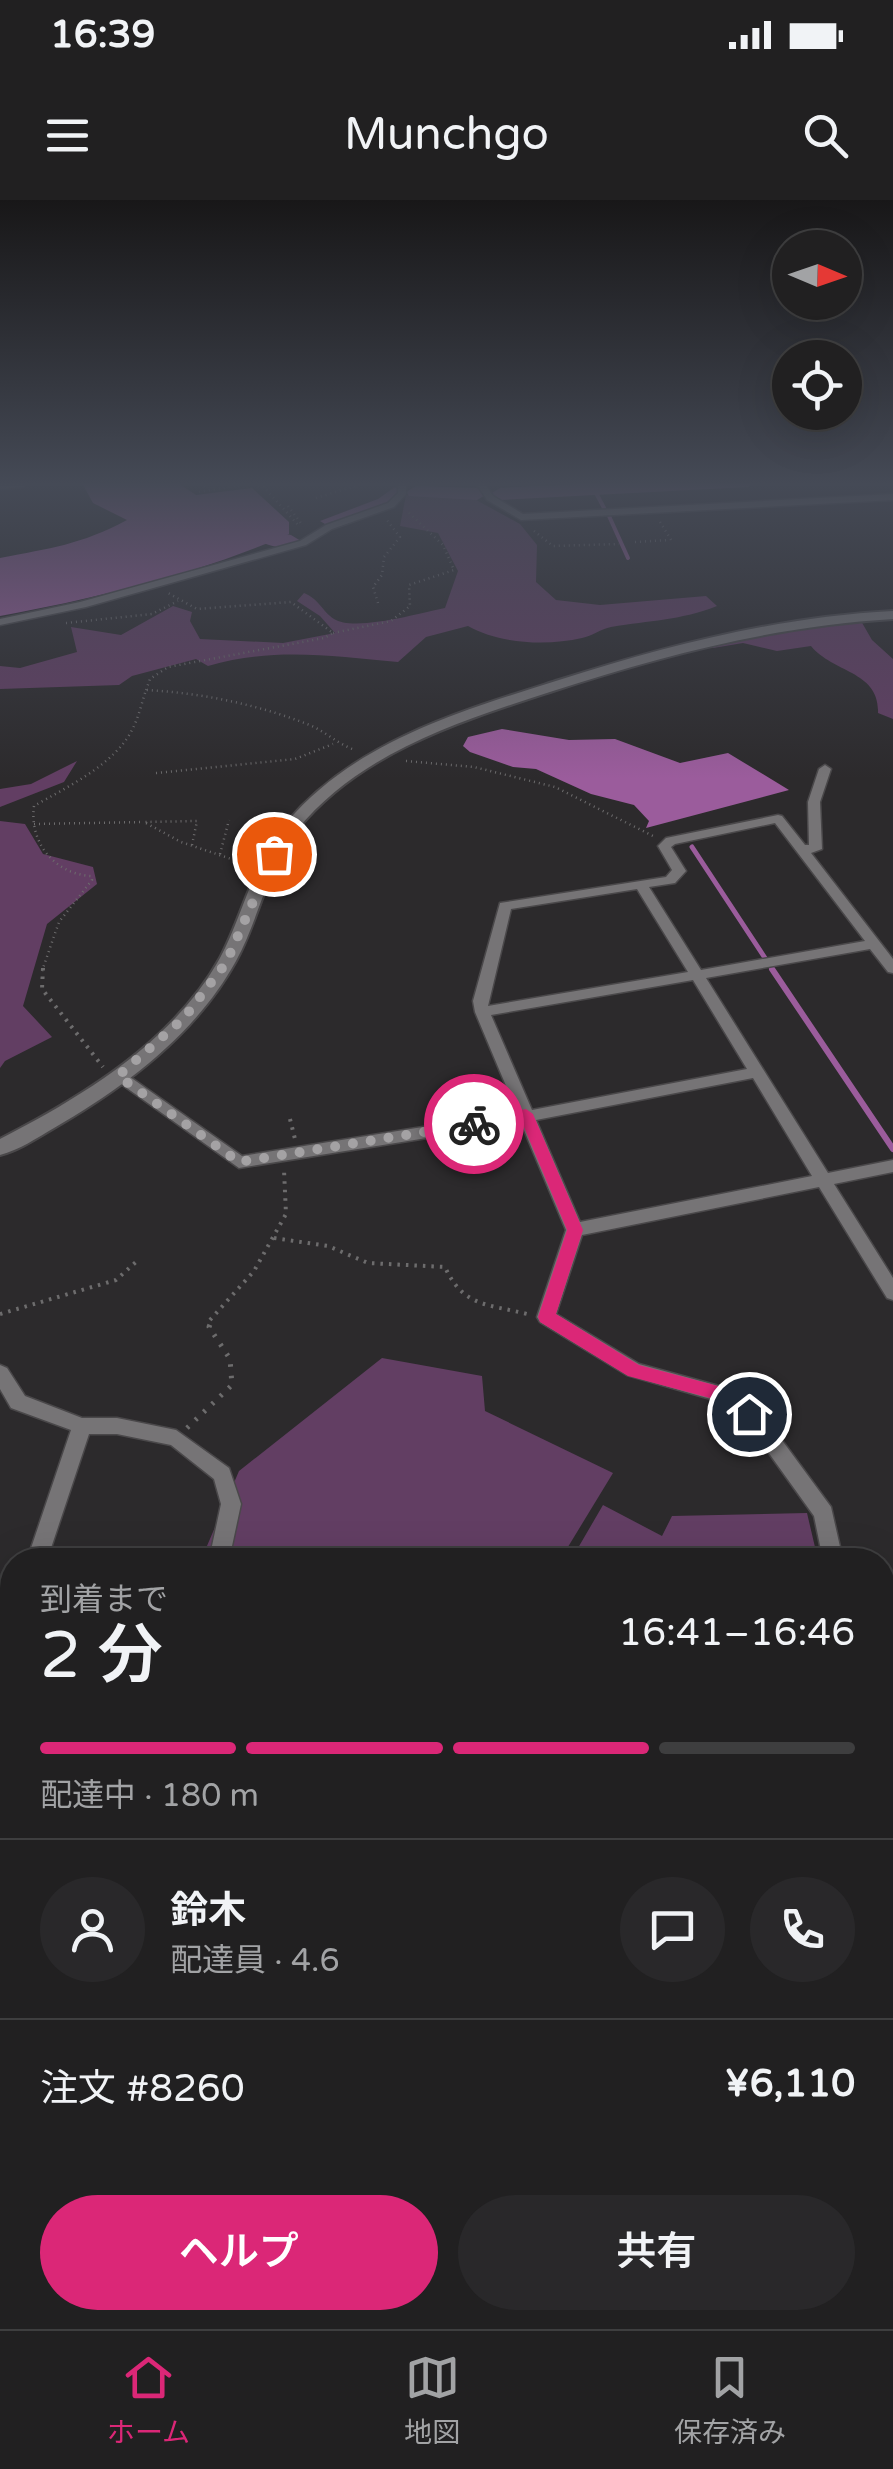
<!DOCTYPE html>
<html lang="ja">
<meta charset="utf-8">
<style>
body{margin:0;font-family:"Varela Round","Noto Sans JP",sans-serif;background:#29282a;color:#f1f3f6;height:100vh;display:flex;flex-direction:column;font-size:38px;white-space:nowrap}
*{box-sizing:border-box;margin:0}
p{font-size:32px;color:#a2a3a5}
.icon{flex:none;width:55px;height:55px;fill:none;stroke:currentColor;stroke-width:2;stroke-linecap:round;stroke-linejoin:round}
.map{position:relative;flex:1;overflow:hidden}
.sheet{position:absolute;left:0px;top:1348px;width:895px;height:782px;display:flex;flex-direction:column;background:#212021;border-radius:40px 40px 0 0;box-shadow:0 10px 40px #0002,0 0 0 2px #3e3e3f}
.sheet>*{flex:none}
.needle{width:65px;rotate:92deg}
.fabs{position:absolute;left:772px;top:30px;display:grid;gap:20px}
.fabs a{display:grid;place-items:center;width:90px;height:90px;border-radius:50%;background:#212021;box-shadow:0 10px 40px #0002,0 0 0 2px #3e3e3f;font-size:50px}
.pin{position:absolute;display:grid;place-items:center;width:85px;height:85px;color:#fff;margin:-42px;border:5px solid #fff;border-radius:50%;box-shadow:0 2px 10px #0007}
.courier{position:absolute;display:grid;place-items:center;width:100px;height:100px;margin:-50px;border:8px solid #db2777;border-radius:50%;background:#fff;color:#222;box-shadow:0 2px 12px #0007}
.overview em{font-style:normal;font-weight:600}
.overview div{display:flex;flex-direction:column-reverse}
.overview{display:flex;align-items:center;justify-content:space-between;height:170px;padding:0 40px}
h1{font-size:65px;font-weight:600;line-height:75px}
.bar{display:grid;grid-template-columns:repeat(4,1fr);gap:15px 10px;align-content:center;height:120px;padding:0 40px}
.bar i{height:12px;border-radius:8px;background:#3e3e3f}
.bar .current{background:#db2777}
.bar p{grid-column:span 4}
.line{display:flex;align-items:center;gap:25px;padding:0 40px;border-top:2px solid #3e3e3f}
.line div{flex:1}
.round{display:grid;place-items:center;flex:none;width:105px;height:105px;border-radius:52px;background:#29282a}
.primary-button{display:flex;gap:20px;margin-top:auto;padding:20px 40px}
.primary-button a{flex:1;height:115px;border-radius:60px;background:#db2777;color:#fff;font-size:40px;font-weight:600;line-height:115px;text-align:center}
.primary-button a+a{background:#29282a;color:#f1f3f6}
.status{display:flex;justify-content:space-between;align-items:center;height:70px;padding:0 50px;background:#212021;direction:ltr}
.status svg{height:28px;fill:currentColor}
header{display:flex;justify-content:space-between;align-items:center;height:130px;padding:0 40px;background:#212021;font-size:45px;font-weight:600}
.menu{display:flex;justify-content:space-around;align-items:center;height:140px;border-top:2px solid #3e3e3f;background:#212021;font-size:28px;color:#a2a3a5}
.menu a{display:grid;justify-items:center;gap:5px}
.menu .current{color:#db2777}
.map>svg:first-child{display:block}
.green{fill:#623e63}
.water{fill:#9b5c9c}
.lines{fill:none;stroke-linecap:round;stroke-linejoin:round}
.stream-far2{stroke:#9b5c9c;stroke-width:4}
.stream-far1{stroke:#9b5c9c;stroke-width:5}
.stream{stroke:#9b5c9c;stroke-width:6}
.river{fill:#9b5c9c;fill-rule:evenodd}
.minor-casing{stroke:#4a484a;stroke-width:3}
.tertiary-casing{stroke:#4a484a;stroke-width:4}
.secondary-casing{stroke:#4a484a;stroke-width:4}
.path-far2{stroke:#6d6c6d;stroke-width:2.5;stroke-dasharray:1 4;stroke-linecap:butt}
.path-far1{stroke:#6d6c6d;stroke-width:4;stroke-dasharray:2.5 6;stroke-linecap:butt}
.path{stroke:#6d6c6d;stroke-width:5;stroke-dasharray:2.5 9;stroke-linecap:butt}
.minor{fill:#767476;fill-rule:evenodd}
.tertiary{fill:#767476;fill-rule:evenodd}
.secondary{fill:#7f8c7c;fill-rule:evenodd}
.route{fill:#db2777}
.done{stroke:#a4a2a4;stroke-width:10;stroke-dasharray:0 18}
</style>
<div class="status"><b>16:39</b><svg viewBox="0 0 49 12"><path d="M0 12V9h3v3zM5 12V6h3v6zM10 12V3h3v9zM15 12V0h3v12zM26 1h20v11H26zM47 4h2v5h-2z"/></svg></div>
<header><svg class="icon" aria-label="menu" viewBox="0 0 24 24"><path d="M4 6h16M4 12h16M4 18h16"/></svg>Munchgo<svg class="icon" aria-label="search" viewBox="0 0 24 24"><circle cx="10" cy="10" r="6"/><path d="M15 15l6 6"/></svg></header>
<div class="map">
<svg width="893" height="2129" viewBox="0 0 893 2129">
<rect width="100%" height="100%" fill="#2c2a2c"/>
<g class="green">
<path d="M406 295H467L520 324 537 345 536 382 556 400 600 405 706 396 717 406C678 421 651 420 611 427 601 429 592 436 582 438 547 446 500 444 468 426L426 437 398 462C332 456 273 447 208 466L196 459 132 476 119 485 0 489V466L20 468 77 452 71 427 121 435 173 406 192 412 190 421 200 439 283 443 335 433 320 416 297 401 304 393C319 399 322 411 334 419 354 432 420 413 445 408L458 371 438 333 400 326Z"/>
<path d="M861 421 872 440 893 459V519L878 513C880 471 833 473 811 446L777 451 743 443 713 448 710 443 746 435Z"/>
<polygon points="77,561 64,582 0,607 0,589 31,584"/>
<polygon points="0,621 25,624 43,654 93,667 97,684 47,724 23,806 52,837 5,861 0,868"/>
<polygon points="382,1158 482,1176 485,1211 613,1273 560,1360 201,1360 239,1271"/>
<polygon points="603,1305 662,1336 672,1316 807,1313 818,1360 571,1360"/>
</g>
<g class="water">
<path d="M90 281H175L196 295 252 288 289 322V334C199 374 97 398 0 416V358C51 348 80 345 127 320L93 303 82 283Z"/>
<polygon points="502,529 569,540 615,539 680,563 728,553 789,590 646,628 649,621 634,605 591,594 536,569 513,567 470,552 463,546 468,537"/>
</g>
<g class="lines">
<g class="stream-far2">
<polyline points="594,289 604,308"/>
<polyline points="609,316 628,358"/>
</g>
<polyline class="stream-far1" points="692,647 765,758"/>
<polyline class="stream" points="772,769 893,949"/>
<g class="river">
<polygon points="639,281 757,281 748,287 500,300 490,294 500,288"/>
<polygon points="416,286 477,288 487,294 477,300 409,296 406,292"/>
<polygon points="395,287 405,293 392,307 330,327 320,321 378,299"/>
<path d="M239 326 291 335 301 341C285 354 269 344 251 339 238 336 229 341 218 333L221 329Z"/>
<polygon points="893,1984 893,2055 882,2059 882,1988"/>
<polygon points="762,2118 836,2118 832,2129 758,2129"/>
</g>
<defs>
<g id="minor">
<polygon points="26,281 24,287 0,289 0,283"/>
<polygon points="398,281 406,281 406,294 394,307 332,329 306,345 86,407 0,425 0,419 80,402 300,341 326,325 388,303 398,293"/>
<polygon points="475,281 483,281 493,296 523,314 893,294 893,300 521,320 487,300"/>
<path d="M825 565 831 569 820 602 822 649 811 653 893 759V773L888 772 870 749 706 778 828 973 893 960V972L834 984 893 1078V1100L887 1098 819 987 582 1035 556 1114 639 1164 748 1194 831 1307 843 1360H823L814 1316 735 1206 627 1175 540 1122 537 1117 566 1030 521 923 239 968 110 876 118 871 123 872 242 956 517 912 475 812 473 801 500 703 666 677 672 670 658 646 666 638 778 615 782 616 805 645H809L808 602 819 569ZM775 623 865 741 701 770 649 687 675 683 686 671 671 647 675 644ZM637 689 688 772 488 806 511 709ZM693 780 747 869 532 910 491 815ZM753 878 812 976 580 1022 536 920Z"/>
<polygon points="0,1165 7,1168 25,1196 82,1218 117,1218 176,1230 229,1268 241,1304 229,1360 209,1360 221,1304 214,1279 171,1245 117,1234 89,1234 47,1360 27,1360 71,1230 11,1208 0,1189"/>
<polygon points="12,1423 12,1466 8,1479 0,1482 0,1437 4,1426"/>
<polygon points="882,1509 893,1511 893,1533 882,1531"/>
<polygon points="12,1892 12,1941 4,1945 0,1943 0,1902 2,1895"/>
<polygon points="893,1898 893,1937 882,1943 882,1903"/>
<polygon points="34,2118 64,2118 60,2129 30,2129"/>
</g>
<path id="tertiary" d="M893 411V419C775 426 664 455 553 491 461 521 360 552 297 630 267 668 259 719 236 761 196 834 125 887 54 928 37 938 19 950 0 955V939C82 897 174 841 220 758 244 713 253 661 287 622 356 541 461 511 559 480 669 445 778 417 893 411Z"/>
<g id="secondary">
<polygon points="0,1909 12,1914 12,1957 0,1952"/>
<polygon points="731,2118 781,2118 786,2129 736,2129"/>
</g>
</defs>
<use href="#minor" class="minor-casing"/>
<use href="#tertiary" class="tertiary-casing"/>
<use href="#secondary" class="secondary-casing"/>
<g class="path-far2">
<polyline points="179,282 214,287"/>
<polyline points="199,292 247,284 263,286 300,327"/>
<polyline points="316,298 372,281"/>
<polyline points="288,306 303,326"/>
<polyline points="660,322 673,343"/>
<polyline points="534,331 553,346 619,344"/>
<polyline points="635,342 670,340"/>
<polyline points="378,403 373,387 382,375 384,357 400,337 386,319"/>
<polyline points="66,423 152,414 178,401"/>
<polyline points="333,433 391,421 410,406 409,385 454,370 443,345 407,311"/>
<polyline points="146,490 150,479 168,467 324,438 333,433 291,402 197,409 168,393"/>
<polyline points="406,561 474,567 555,587 655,637"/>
<polyline points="156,573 295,559 333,544"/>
<polyline points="34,624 144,622"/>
<polyline points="192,645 197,621 144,622 181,642 249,665"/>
<polyline points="220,654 229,620"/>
<path d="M42 771 59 722 92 680 91 676C55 674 29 643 34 606 67 587 116 564 133 528 139 516 142 502 146 490 201 493 256 504 307 524 324 530 337 544 355 550"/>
</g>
<g class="path-far1">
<polyline points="43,768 42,789 103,867"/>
<polyline points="290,919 295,939"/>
<path d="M274 1038 328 1046 368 1063 445 1067C463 1107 488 1104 527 1114"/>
<polyline points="0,1114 116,1080 137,1061"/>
<polyline points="210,1120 254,1071 286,1014 284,970"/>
</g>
<polyline class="path" points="187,1228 232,1185 230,1159 209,1127 213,1117"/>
<use href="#minor" class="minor"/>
<use href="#tertiary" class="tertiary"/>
<use href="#secondary" class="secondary"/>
</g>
<linearGradient id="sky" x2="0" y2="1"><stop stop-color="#181718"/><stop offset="0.49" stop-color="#454a56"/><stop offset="1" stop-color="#454a56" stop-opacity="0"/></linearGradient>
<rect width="893" height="579" fill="url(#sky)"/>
<polygon class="route" points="526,909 533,914 583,1030 556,1114 639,1165 748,1194 758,1214 756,1219 743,1219 736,1205 628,1176 540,1122 538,1117 567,1030 521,920 474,930 467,924 474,919"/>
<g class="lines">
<polyline class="done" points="274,654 226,763 184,818 118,876 239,962 474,924"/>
</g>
</svg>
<div class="fabs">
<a><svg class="needle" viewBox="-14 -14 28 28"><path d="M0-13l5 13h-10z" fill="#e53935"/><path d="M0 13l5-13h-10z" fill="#a2a3a5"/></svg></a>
<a><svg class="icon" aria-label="locate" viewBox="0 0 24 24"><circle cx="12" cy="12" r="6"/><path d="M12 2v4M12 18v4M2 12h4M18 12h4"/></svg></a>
</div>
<div class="pin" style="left:274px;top:654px;background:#ea580c"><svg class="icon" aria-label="bag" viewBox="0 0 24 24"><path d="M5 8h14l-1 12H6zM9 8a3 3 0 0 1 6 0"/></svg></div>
<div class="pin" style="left:749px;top:1214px;background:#1f2937"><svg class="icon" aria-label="home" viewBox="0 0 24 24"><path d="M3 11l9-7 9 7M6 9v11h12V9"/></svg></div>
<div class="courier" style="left:474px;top:924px"><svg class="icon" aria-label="bike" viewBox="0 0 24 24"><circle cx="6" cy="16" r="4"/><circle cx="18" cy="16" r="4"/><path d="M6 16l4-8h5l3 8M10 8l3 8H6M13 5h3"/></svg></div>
<section class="sheet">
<div class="overview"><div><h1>2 分</h1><p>到着まで</p></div><em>16:41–16:46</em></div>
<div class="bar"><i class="current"></i><i class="current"></i><i class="current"></i><i></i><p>配達中 · 180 m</p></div>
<div class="line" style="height:180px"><a class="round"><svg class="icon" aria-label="person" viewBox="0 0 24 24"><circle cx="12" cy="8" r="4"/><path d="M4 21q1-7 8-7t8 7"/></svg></a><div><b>鈴木</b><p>配達員 · 4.6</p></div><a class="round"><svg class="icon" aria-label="chat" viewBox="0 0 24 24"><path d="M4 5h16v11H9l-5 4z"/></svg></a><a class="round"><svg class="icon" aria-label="phone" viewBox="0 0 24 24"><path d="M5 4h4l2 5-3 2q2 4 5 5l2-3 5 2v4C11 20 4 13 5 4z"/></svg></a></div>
<div class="line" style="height:130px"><div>注文 #8260</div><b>¥6,110</b></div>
<div class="primary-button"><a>ヘルプ</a><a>共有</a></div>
</section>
</div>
<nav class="menu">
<a class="current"><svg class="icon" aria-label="home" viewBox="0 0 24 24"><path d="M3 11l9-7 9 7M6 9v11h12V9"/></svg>ホーム</a>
<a><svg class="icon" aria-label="map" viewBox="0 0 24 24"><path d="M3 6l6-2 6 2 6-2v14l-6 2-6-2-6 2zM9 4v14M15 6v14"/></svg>地図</a>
<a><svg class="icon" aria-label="saved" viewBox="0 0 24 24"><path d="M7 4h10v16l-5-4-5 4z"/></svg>保存済み</a>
</nav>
